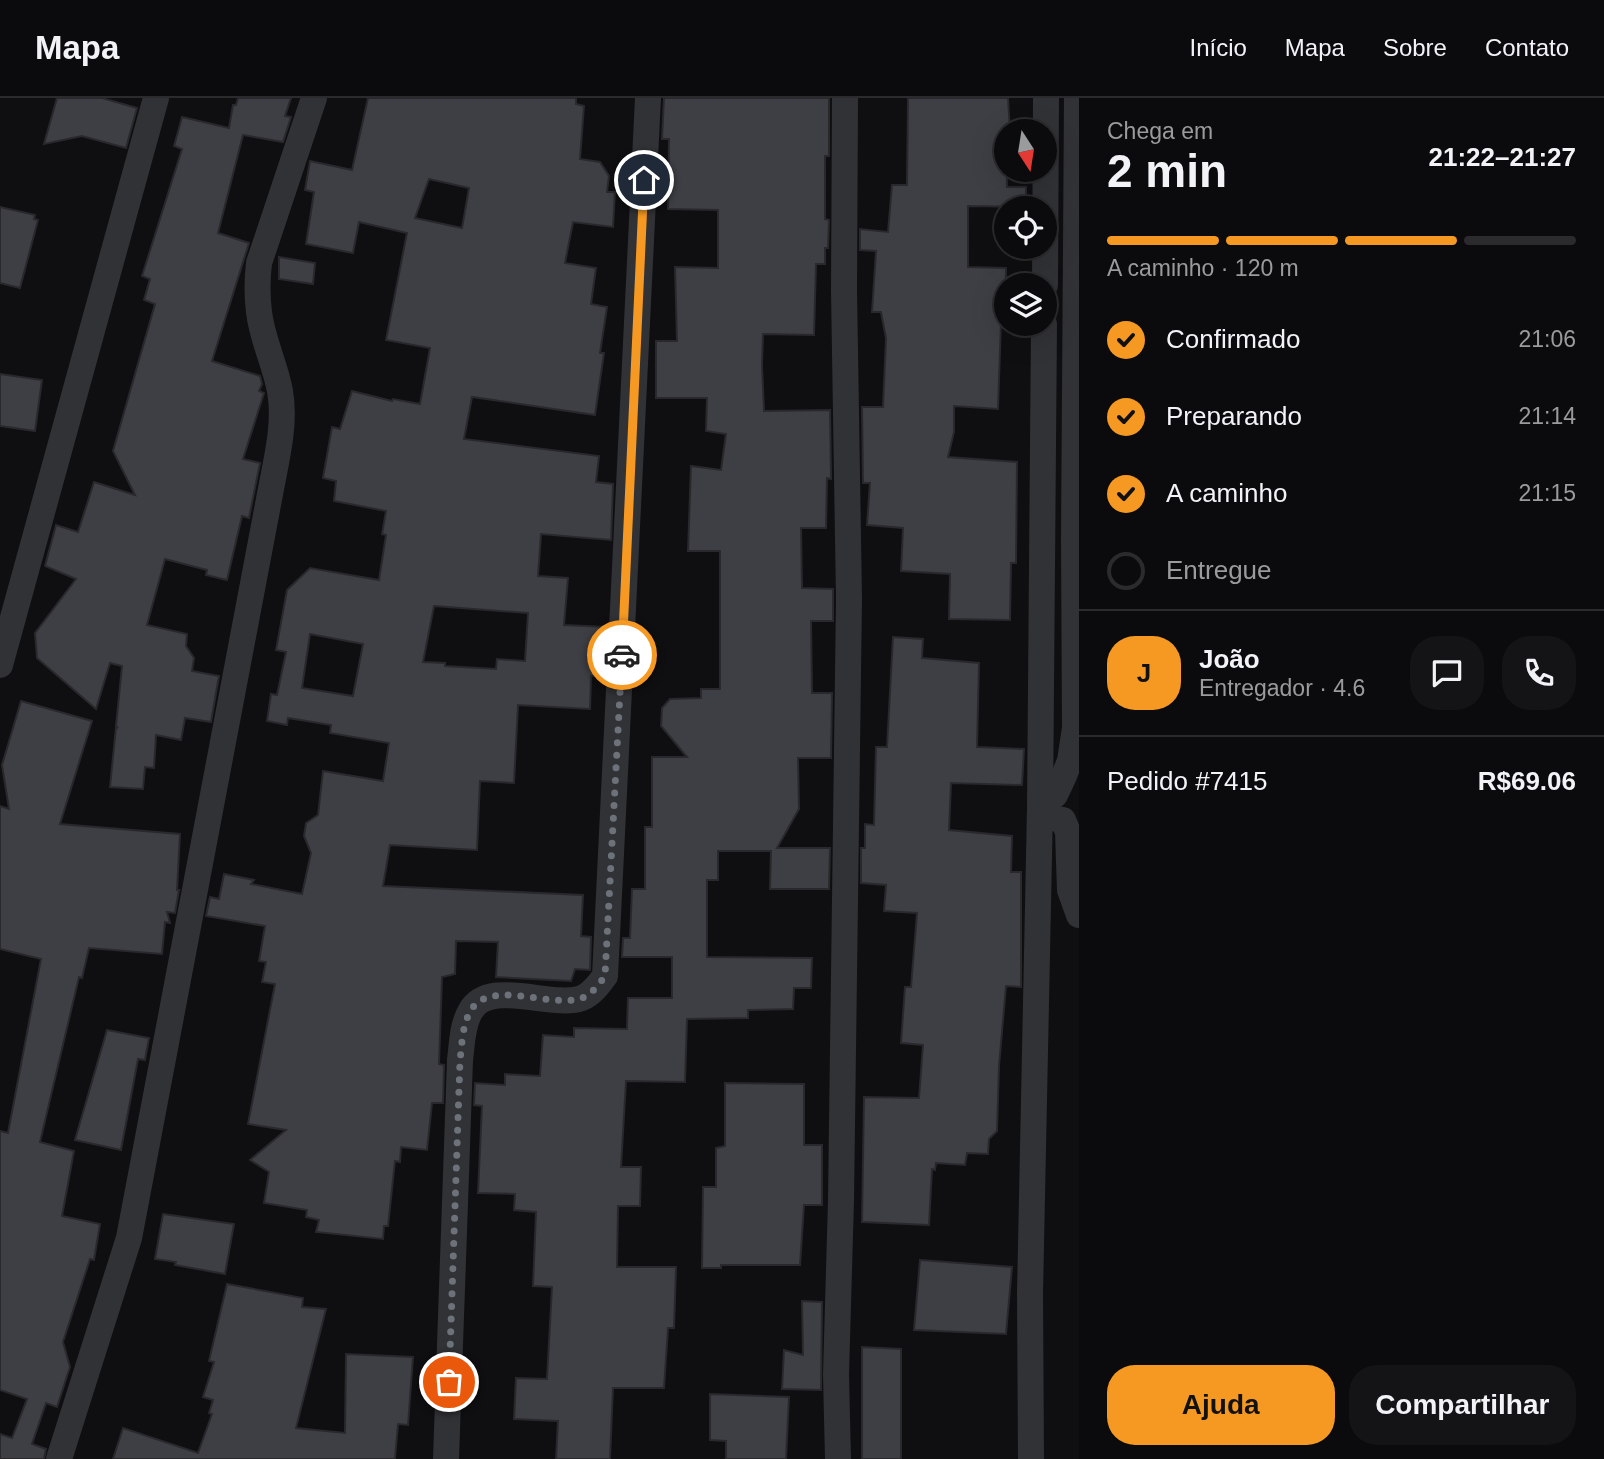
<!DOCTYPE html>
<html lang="pt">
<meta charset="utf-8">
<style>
body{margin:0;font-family:Helvetica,sans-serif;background:#141416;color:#f1f3f6;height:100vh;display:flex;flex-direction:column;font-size:26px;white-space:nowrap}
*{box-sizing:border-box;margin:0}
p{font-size:23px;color:#9a9b9d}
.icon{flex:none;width:38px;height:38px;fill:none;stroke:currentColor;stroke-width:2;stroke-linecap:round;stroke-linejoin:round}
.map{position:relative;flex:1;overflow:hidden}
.sheet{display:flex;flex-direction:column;background:#0b0b0d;width:525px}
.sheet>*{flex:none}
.needle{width:46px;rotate:168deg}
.tools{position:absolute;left:994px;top:21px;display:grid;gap:14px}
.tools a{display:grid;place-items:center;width:63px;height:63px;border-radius:50%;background:#0b0b0d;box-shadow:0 7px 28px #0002,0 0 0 2px #2b2b2e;font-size:35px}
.pin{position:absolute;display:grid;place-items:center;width:60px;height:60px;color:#fff;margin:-30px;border:4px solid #fff;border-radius:50%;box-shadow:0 2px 7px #0007}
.courier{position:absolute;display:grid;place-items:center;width:70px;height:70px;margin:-35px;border:5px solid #f69922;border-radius:50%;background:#fff;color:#222;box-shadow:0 2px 9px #0007}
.headline em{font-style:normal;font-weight:800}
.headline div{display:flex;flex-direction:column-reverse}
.headline{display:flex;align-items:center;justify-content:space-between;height:119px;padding:0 28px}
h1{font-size:46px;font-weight:800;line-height:52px}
.bar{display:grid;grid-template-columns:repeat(4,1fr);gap:10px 7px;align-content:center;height:84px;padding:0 28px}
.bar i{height:9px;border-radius:5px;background:#2b2b2e}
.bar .current{background:#f69922}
.bar p{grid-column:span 4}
.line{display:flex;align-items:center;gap:18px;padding:0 28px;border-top:2px solid #2b2b2e}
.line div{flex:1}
.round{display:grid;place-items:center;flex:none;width:74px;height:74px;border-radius:28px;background:#141416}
ol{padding:0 28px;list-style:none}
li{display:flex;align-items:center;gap:21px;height:77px}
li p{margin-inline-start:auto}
li .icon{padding:7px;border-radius:50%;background:#f69922;color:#111;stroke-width:4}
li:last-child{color:#9a9b9d}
li i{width:38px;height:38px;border:4px solid #2b2b2e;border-radius:50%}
.action{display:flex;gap:14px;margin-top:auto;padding:14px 28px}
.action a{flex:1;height:80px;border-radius:28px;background:#f69922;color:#111;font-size:28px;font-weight:800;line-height:80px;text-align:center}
.action a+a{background:#141416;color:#f1f3f6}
header{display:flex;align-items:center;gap:42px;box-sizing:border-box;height:98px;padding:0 35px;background:#0b0b0d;border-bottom:2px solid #2b2b2e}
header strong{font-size:33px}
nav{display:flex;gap:38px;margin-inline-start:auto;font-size:24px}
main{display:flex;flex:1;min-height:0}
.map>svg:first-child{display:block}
.building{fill:#3e3f44;stroke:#29292d;stroke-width:2;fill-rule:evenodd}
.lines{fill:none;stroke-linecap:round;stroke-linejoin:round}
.minor{stroke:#303236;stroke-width:26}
.done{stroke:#6d727a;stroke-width:7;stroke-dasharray:0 12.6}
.route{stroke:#f69922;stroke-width:9}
</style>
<header>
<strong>Mapa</strong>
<nav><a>Início</a><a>Mapa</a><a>Sobre</a><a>Contato</a></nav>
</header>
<main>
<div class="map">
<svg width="1079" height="1361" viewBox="0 0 1079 1361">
<rect width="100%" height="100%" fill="#0f0f11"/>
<g class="building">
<polygon points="57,0 102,0 137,10 126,50 82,38 44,46"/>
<polygon points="238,0 291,0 285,18 291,19 283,44 243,37 218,135 249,145 212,263 260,278 262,286 259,293 264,295 243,361 260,365 249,420 242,418 227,482 206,477 207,472 165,461 147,527 187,536 186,548 194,560 192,573 219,578 211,624 185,620 181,642 156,637 154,670 145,669 143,691 110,689 116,629 118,630 116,628 122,568 110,565 96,611 37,560 35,535 76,481 45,468 56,427 78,434 94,384 135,397 113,353 155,206 144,202 150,181 142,178 182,51 174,48 178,34 182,19 229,30 233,7 236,7"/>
<path d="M368 0H576V6L584 8 580 61 600 64 609 78 607 94H615L613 129 573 124 565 165 596 170 591 206 607 209 600 255H604L595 317 472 299 464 341 599 358 596 384 613 386 611 442 541 436 538 478 568 480 564 527 605 529 603 578H591L590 611 518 607 514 685 480 683 477 752 390 747 383 788 583 797 581 838 591 839 590 872 575 871 571 883 496 879 498 844 456 843 455 876 442 879 439 966 444 967 443 1005H432L427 1052 401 1049 400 1064 395 1063 388 1128H384L383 1141 316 1134 319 1122 306 1119 307 1112 264 1105 269 1074 250 1062 286 1032 248 1026 275 886 262 884 266 864 259 863 265 828 206 818 210 799 219 801 224 776 254 782 251 786 302 796 311 755 304 738 306 725 318 717 323 673 383 683 389 645 330 635 331 627 288 620 287 627 267 623 271 596 277 597 286 554 276 552 287 492 310 470 379 482 386 437 382 436 386 413 334 403 336 383 323 380 332 329 340 331 352 293 392 303 393 301 420 306 430 250 386 242 407 135 359 124 353 155 306 146 314 94 305 92 310 63 352 72ZM429 81 469 90 462 130 415 120ZM434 508 528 515 525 563 497 561 496 571 445 568V565L423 564ZM310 536 363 546 353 598 302 590Z"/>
<polygon points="664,0 829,0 829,58 825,58 825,121 829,122 828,150 825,150 825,166 816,166 814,237 763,236 762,267 764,313 830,312 831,381 827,380 826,430 801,430 802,490 833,491 833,523 811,523 812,595 832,595 831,660 798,660 799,711 777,750 830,750 829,791 770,791 771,753 718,753 718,782 707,782 707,859 812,860 811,890 794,890 793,911 748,912 748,920 687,921 685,984 626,983 621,1069 641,1069 640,1108 618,1108 617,1169 676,1169 674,1230 668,1230 664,1290 613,1290 610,1361 556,1361 558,1323 514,1321 516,1280 547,1281 552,1189 533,1188 536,1114 514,1112 515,1096 478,1095 482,1008 474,1007 475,985 505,987 505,976 540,978 543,937 574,939 574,930 627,931 628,900 672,900 672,859 622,859 623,840 630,840 632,791 645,791 645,729 652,729 652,659 687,659 661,628 662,610 670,601 701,600 701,591 720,591 720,453 688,453 691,368 721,372 726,336 706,333 707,300 656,300 656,243 677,243 675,169 718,170 718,112 668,111 669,41 662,41"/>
<polygon points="908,0 1008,0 1010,33 1006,33 1007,89 1026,89 1026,109 968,108 968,169 1006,170 1005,224 1001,224 998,311 954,308 954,334 948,359 1017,364 1016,465 1011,465 1010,522 949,521 950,476 901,473 903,430 867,427 870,385 863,385 862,309 883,309 886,240 881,214 872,214 876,153 860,152 860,131 888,134 892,87 907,87"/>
<polygon points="0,109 35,117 34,121 38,122 20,190 0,185"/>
<polygon points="279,159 315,165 313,186 279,181"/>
<polygon points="0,276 42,282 35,333 0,328"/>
<polygon points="893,539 923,541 922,560 979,565 977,649 1024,651 1022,687 951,685 949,732 1012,738 1011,774 1021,774 1021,889 1006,888 999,968 997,1033 989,1041 988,1056 967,1055 965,1067 936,1065 935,1072 932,1071 929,1127 862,1124 864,999 919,1000 923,947 901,945 905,889 911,889 917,815 884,813 886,787 861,785 861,750 865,750 865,726 874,727 876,649 887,649"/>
<polygon points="21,603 92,623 60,726 180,736 177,792 179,792 175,815 167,814 170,825 165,824 162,856 89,850 82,880 79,879 40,1044 74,1053 62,1118 100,1126 94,1162 90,1161 63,1244 70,1269 57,1309 46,1305 32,1346 46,1351 44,1361 0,1361 0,1336 12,1340 27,1301 0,1292 0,1033 8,1035 41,861 0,851 0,708 9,711 2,667"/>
<polygon points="107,932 149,940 145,962 138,961 121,1052 75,1042"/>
<polygon points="725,985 804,986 804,1047 822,1047 822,1107 804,1107 800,1167 721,1167 721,1170 702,1170 703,1089 716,1089 716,1050 725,1048"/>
<polygon points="163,1116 234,1126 225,1176 175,1167 176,1164 155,1161"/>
<polygon points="920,1162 1012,1169 1006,1236 914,1232"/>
<polygon points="227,1186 303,1200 302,1209 326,1211 296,1330 345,1335 346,1256 413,1259 408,1327 398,1326 395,1361 113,1361 123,1330 198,1355 212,1316 209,1315 213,1302 203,1299 214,1264 209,1263"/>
<polygon points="802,1203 822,1204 821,1292 782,1291 784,1252 803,1257"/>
<polygon points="862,1249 901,1251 901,1361 862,1361"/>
<polygon points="710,1296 789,1299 786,1361 726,1361 726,1343 710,1342"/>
</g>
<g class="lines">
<g class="minor">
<polyline points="1045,187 1046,0"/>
<polyline points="0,567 156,0"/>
<polyline points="1040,710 1055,697 1063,680 1070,663 1075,630 1074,441 1077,0"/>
<polyline points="1040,718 1063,722 1068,734 1070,792 1079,817"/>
<path d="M59 1361 129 1140 270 396C276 363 286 326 280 293 275 266 262 241 259 214 257 198 257 182 259 165L314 0"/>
<path d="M446 1361 460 962C462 947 462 928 470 914 488 879 551 911 582 900 592 896 599 886 605 878L648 0"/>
<polyline points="838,1361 836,1277 841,1102 849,501 844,192 845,0"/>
<polyline points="1031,1361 1030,1196 1040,710 1044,226"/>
</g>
</g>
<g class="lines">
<path class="done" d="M449 1284 460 962C462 947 462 928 470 914 488 879 550 911 582 900 592 896 599 886 605 878L622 557"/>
<polyline class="route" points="622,557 644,82"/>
</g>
</svg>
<div class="tools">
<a><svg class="needle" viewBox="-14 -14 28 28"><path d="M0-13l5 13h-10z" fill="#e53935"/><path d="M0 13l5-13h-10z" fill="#9a9b9d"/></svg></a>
<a><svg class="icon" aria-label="locate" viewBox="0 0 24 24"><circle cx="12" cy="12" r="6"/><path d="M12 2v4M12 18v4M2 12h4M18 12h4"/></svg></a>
<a><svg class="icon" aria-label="layers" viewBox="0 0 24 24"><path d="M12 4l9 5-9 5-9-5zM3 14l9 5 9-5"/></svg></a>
</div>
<div class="pin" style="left:449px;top:1284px;background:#ea580c"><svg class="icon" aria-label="bag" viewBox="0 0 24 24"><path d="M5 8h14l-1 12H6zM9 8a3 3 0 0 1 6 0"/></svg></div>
<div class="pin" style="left:644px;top:82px;background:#1f2937"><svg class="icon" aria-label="home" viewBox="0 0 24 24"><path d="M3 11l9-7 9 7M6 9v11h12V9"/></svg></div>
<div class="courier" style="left:622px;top:557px"><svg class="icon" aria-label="car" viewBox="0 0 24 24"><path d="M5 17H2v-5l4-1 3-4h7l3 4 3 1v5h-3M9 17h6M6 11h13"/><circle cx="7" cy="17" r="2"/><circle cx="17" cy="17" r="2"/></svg></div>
</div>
<section class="sheet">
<div class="headline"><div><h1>2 min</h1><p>Chega em</p></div><em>21:22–21:27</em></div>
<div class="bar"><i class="current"></i><i class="current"></i><i class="current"></i><i></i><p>A caminho · 120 m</p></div>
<ol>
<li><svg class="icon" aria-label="check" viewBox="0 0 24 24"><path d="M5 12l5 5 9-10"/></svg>Confirmado<p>21:06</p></li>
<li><svg class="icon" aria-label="check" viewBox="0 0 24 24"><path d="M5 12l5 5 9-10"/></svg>Preparando<p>21:14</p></li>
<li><svg class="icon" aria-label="check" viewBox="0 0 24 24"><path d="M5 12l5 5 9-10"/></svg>A caminho<p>21:15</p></li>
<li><i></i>Entregue</li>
</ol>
<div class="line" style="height:126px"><b class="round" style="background:#f69922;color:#111">J</b><div><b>João</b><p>Entregador · 4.6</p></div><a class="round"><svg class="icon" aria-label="chat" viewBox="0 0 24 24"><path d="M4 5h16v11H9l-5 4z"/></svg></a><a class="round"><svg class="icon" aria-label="phone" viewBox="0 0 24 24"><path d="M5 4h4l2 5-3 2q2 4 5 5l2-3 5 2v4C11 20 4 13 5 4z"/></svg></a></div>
<div class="line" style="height:91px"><div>Pedido #7415</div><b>R$69.06</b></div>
<div class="action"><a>Ajuda</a><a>Compartilhar</a></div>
</section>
</main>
